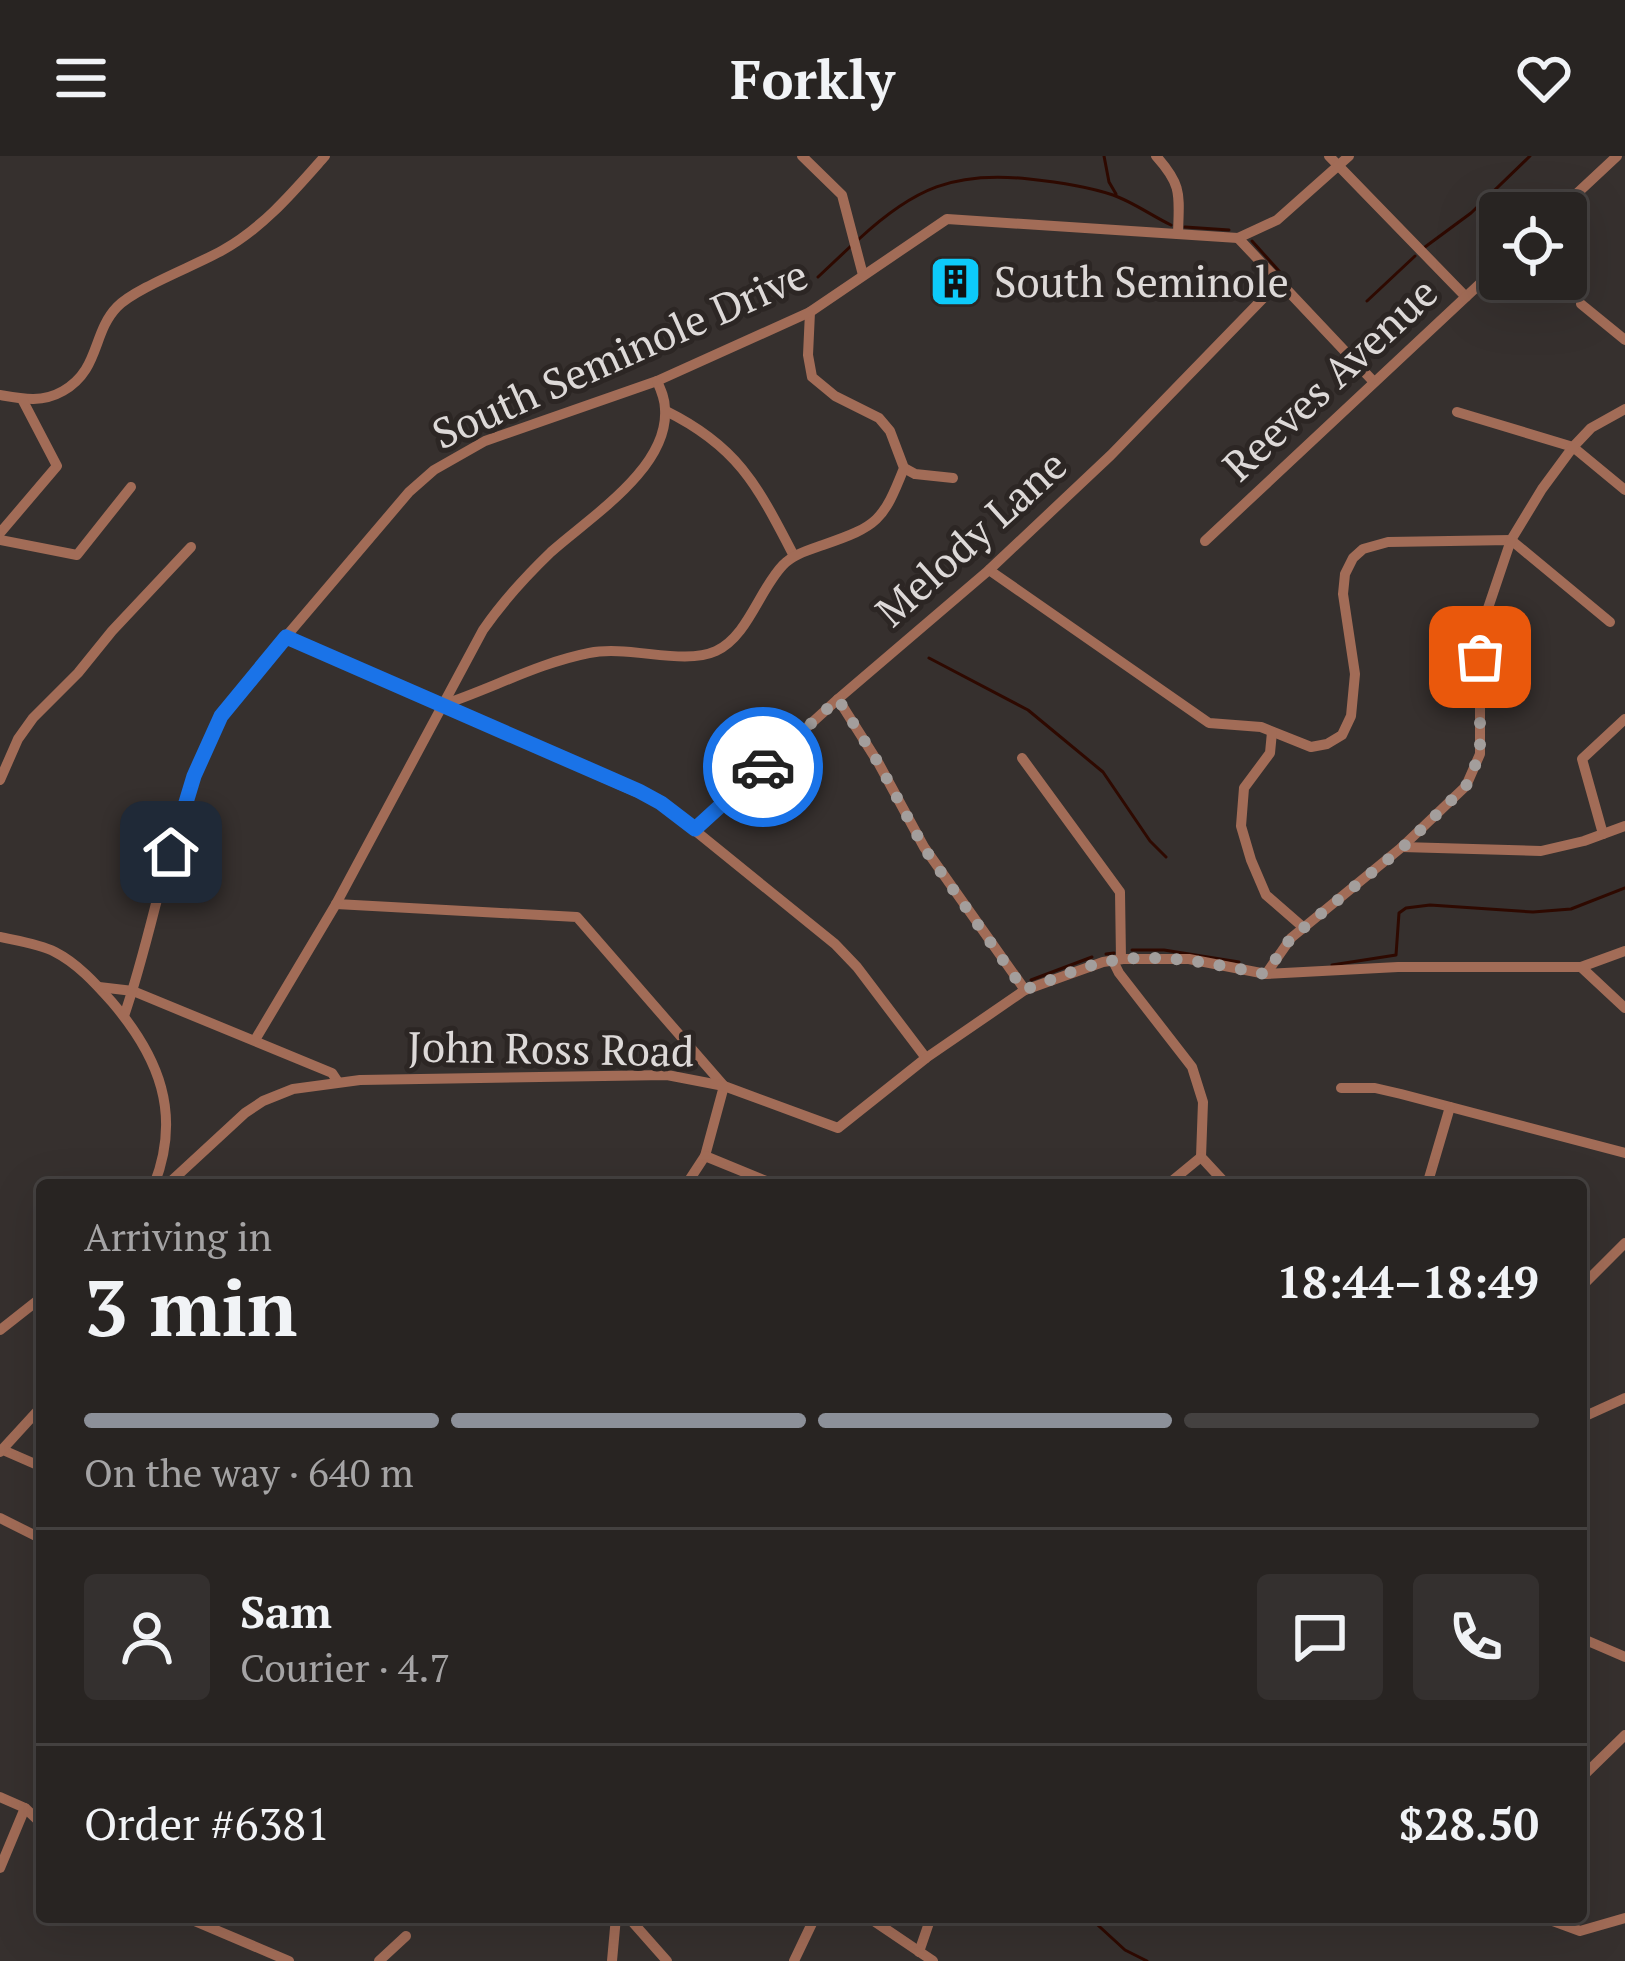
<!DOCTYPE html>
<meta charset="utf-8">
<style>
body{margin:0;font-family:"PT Serif",serif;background:#34302f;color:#f1f3f6;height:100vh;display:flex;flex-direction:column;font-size:45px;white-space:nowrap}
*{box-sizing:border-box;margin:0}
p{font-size:39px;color:#a5a4a5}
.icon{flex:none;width:66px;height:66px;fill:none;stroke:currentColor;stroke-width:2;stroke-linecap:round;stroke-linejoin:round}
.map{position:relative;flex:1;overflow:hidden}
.side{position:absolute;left:36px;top:1023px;width:1551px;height:744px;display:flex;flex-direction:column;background:#282422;border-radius:12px;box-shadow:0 12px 48px #0002,0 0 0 3px #444140}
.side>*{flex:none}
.fabs{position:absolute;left:1479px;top:36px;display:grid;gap:24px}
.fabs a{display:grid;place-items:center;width:108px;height:108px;border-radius:12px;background:#282422;box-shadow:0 12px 48px #0002,0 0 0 3px #444140;font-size:60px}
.pin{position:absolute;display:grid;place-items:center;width:102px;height:102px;color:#fff;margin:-51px;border-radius:24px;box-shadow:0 6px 18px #0006}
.courier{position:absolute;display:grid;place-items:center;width:120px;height:120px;margin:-60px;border:9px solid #1a73e8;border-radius:50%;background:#fff;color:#222;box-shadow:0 3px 15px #0007}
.overview em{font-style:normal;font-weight:800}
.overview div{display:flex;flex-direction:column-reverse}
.overview{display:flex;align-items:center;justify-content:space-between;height:204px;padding:0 48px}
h1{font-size:78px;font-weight:800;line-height:90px}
.bar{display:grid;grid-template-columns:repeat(4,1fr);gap:18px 12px;align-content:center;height:144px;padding:0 48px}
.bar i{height:15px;border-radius:9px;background:#444140}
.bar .on{background:#8c9099}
.bar p{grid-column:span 4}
.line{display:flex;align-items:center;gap:30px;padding:0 48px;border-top:3px solid #444140}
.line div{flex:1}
.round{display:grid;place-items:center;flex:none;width:126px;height:126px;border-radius:12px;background:#34302f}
header{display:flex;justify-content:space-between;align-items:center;height:156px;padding:0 48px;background:#282422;font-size:54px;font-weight:800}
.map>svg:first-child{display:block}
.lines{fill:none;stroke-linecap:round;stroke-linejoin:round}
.stream{stroke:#2e0900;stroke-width:3}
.minor{stroke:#a26c57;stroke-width:10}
.done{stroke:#a39e9c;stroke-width:12;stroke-dasharray:0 21.6}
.route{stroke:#1a73e8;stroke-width:15}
.labels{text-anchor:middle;stroke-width:10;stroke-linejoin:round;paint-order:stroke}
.poi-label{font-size:42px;fill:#ddd9d8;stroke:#2c2624;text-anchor:start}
.street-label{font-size:42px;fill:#ddd9d8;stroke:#2c2624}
</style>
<header><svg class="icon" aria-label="menu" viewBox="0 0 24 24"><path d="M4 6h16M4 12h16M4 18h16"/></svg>Forkly<svg class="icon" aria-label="heart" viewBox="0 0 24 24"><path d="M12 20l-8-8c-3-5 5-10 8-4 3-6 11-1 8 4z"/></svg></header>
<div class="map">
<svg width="1625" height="1805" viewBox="0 0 1625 1805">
<rect width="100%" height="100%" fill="#36302e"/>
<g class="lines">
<g class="stream">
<polyline points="1104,0 1109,26 1116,38"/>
<polyline points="1185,71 1229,74"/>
<path d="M859 83C914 32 954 15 1029 23 1058 26 1086 30 1113 39 1133 46 1152 60 1171 69"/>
<polyline points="1252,85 1288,125"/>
<polyline points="1425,91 1471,57 1530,0"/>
<polyline points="818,121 852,89"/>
<polyline points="1367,145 1415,100"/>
<polyline points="929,502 1028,554 1103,616 1150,685 1166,701"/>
<polyline points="1132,794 1164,794 1239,806"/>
<polyline points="1106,798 1114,797"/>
<polyline points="1332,809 1396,799 1399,757 1406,752 1430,749 1533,756 1571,753 1625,732"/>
<polyline points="1031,824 1092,801"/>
<polyline points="1089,1761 1125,1794 1147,1805"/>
</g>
<g class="minor">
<polyline points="802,0 842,39 863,119"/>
<path d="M1156 0C1183 30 1179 39 1178 78"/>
<polyline points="1329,0 1466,141"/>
<polyline points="1556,57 1617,0"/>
<polyline points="1238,82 1373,225"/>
<polyline points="1581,148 1625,184"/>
<path d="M0 239C23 243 42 247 63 235 100 214 92 177 117 151 135 132 197 109 223 94 264 71 294 35 325 0"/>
<path d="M666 255C739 291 758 331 794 400"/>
<polyline points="1457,256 1573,291 1625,334"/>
<polyline points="904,312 915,318 953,322"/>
<polyline points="0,377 57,310 22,243"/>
<polyline points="0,384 77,399 131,331"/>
<polyline points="1205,385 1500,109"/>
<polyline points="989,414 1209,567 1261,571 1311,591 1327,588 1342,579 1351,560 1355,518 1343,438 1345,418 1353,402 1363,393 1388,386 1511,384 1610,466"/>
<polyline points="286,481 661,647 835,788 857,811 926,902"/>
<polyline points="838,543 879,608 924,691 1025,834"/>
<path d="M442 549C491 533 538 507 589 497 630 489 683 510 716 495 748 480 759 434 783 409 794 398 809 394 823 389 878 370 883 365 904 312L890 275 879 262 835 240 812 221 808 199 810 156"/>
<polyline points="1272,576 1270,597 1244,632 1241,670 1251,704 1266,739 1304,772"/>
<polyline points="1022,602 1120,736 1121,803"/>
<polyline points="0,624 18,583 33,562 78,517 112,475 191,391"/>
<polyline points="696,672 838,543 989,414 1111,299 1278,127"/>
<polyline points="1603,678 1582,603 1625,563"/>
<polyline points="1402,691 1541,695 1584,685 1625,670"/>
<polyline points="336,748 577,761 724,930 705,1000 686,1029"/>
<path d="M0 781C18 785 39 788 55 796 77 807 96 828 112 846 159 901 182 958 154 1029"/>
<polyline points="1113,805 1119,817 1192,911 1203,946 1201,1001 1227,1029"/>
<polyline points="1581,811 1625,852"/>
<polyline points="1266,818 1291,782 1402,691 1466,630 1480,598 1480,501 1484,464 1511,384 1542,333 1573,291 1591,272 1625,253"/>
<polyline points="99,831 133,835 332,917 338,926"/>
<path d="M124 860C161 754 172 631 238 537L409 336 434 314 485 285 657 225 810 156 947 63 1238 82 1277 64 1349 0"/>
<path d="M255 884 336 748 483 474C503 445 525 421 551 396 590 361 669 312 665 253 665 243 661 234 657 225"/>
<polyline points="1341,932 1375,932 1401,938 1625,997"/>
<polyline points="705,1000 776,1029"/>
<polyline points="167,1029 245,957 263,945 293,933 360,924 667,919 724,930 838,972 926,902 1025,834 1103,806 1123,803 1189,803 1266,818 1398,811 1581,811 1625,795"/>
<polyline points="1167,1029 1201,1001"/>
<polyline points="1427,1029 1450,951"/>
<polyline points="1581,1131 1625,1087"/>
<polyline points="0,1174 42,1141"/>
<polyline points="1581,1262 1625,1242"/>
<polyline points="3,1294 42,1311"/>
<polyline points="0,1296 42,1250"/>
<polyline points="0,1362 42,1383"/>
<polyline points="1581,1482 1625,1501"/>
<polyline points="1581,1622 1625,1579"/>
<polyline points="0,1641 25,1652 42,1668"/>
<polyline points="0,1712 25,1652"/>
<polyline points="185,1761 289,1805"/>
<polyline points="628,1761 667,1805"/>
<polyline points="868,1761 933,1805"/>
<polyline points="1542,1761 1580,1775 1625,1762"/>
<polyline points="919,1796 931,1761"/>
<polyline points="379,1805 406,1780"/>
<polyline points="612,1805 616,1761"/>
<polyline points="794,1805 815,1761"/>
</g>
</g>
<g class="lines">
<path class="done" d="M763 611 838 543 879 608 924 692 1024 834C1051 824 1078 812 1105 806 1158 795 1214 808 1265 818L1291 782 1402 692 1466 630 1480 598V501"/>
<polyline class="route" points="171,696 194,620 221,560 286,481 639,635 661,647 695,673 763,611"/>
</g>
<defs>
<symbol id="building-square" viewBox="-11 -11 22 22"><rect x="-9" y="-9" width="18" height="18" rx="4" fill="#0dcafa" stroke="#2c2624"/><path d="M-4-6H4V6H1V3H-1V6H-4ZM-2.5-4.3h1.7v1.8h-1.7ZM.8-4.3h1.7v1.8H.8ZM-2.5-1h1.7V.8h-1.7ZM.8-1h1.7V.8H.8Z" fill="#111"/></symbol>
</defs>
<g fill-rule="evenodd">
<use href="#building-square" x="926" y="96" width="59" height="59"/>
</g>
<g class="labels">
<g class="poi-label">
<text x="994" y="141">South Seminole</text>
</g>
<g class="street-label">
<text transform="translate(620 198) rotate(-24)" y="15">South Seminole Drive</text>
<text transform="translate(1330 223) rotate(-43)" y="15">Reeves Avenue</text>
<text transform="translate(971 382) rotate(-42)" y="15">Melody Lane</text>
<text transform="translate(551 893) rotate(1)" y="15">John Ross Road</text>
</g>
</g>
</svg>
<div class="fabs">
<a><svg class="icon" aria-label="locate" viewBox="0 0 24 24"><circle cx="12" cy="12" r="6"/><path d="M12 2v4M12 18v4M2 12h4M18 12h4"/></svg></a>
</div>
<div class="pin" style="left:1480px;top:501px;background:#ea580c"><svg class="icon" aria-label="bag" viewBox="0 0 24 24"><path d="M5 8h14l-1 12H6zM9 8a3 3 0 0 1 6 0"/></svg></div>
<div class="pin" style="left:171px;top:696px;background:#1f2937"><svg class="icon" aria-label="home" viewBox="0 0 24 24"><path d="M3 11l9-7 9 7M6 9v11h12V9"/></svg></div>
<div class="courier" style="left:763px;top:611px"><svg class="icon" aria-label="car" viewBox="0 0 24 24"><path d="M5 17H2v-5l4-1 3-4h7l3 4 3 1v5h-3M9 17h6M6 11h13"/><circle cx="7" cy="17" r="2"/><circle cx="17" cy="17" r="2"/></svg></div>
<section class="side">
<div class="overview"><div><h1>3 min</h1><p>Arriving in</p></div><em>18:44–18:49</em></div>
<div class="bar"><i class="on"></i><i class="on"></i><i class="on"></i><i></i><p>On the way · 640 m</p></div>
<div class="line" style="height:216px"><a class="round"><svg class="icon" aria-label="person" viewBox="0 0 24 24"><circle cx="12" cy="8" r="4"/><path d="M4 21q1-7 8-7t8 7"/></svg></a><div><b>Sam</b><p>Courier · 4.7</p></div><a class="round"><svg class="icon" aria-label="chat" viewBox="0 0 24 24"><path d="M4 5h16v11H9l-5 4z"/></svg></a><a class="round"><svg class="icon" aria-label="phone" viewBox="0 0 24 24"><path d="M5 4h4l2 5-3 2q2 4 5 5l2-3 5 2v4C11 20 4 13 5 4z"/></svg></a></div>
<div class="line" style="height:156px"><div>Order #6381</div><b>$28.50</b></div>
</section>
</div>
